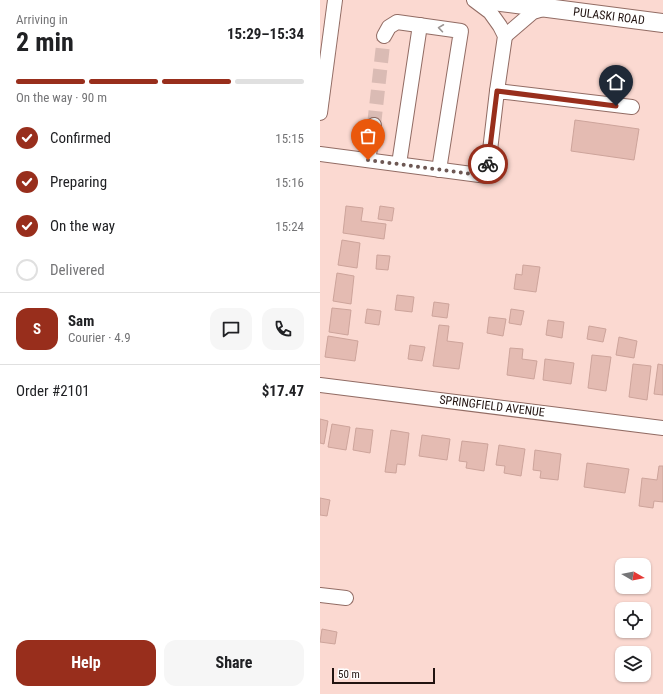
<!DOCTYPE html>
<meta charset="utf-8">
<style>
body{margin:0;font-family:"Roboto Condensed",sans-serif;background:#f6f6f6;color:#202124;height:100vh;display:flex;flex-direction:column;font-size:15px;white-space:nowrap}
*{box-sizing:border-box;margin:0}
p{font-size:13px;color:#757577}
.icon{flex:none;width:22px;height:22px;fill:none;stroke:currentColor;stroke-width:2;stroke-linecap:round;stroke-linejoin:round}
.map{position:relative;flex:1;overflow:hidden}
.sheet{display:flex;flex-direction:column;background:#fff;width:320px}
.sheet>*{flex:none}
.needle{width:26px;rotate:99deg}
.tools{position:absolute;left:295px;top:558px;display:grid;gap:8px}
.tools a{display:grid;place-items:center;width:36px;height:36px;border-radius:8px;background:#fff;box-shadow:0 1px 3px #0004;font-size:20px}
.scale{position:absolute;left:12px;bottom:10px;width:103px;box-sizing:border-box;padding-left:4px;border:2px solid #211310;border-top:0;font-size:11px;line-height:14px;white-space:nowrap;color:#211310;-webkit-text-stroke:3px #fff;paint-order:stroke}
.pin{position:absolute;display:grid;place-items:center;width:34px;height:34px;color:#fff;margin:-41px -17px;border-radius:50% 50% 50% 0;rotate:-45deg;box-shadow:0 0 4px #0007}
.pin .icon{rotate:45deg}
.courier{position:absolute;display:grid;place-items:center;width:40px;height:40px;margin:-20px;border:3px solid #982e1c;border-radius:50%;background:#fff;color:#222;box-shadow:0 1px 5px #0007}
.headline em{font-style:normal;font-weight:700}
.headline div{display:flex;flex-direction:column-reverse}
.headline{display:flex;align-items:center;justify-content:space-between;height:68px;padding:0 16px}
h1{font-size:26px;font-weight:700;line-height:30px}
.bar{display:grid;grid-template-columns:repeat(4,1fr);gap:6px 4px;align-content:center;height:48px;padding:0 16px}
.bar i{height:5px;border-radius:3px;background:#e0e0e0}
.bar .current{background:#982e1c}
.bar p{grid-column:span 4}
.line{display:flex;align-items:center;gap:10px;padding:0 16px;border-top:1px solid #e0e0e0}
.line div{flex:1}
.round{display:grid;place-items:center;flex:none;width:42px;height:42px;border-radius:12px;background:#f6f6f6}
ol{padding:0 16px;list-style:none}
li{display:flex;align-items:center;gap:12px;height:44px}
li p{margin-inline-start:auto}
li .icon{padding:4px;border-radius:50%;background:#982e1c;color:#fff;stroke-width:4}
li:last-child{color:#757577}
li i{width:22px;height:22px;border:2px solid #e0e0e0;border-radius:50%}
.action{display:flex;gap:8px;margin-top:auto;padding:8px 16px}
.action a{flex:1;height:46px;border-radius:12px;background:#982e1c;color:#fff;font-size:16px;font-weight:700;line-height:46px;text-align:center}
.action a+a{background:#f6f6f6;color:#202124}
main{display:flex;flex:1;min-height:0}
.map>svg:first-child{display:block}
.building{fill:#e4bbb2;stroke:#cda49b}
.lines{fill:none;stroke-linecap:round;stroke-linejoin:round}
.minor-tunnel{stroke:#dabbb4;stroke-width:14;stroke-dasharray:14 7;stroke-linecap:butt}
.minor-casing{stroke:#926c64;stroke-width:16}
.major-casing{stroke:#926c64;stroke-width:20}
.minor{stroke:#fff;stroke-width:14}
.major{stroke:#fff;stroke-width:18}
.oneway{stroke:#9b9593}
.done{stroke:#6d5854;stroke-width:4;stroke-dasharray:0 7.2}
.route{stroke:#982e1c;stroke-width:5}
.labels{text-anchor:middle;stroke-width:3;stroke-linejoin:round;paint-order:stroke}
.street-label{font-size:12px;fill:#211310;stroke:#fff}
</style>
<main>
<section class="sheet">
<div class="headline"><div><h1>2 min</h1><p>Arriving in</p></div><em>15:29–15:34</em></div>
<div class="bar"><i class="current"></i><i class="current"></i><i class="current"></i><i></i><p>On the way · 90 m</p></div>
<ol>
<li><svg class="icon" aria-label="check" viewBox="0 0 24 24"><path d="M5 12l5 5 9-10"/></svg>Confirmed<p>15:15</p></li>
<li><svg class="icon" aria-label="check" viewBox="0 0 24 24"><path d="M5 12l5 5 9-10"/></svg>Preparing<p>15:16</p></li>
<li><svg class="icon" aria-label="check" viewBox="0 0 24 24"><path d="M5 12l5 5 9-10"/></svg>On the way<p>15:24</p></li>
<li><i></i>Delivered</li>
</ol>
<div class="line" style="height:72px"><b class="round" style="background:#982e1c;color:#fff">S</b><div><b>Sam</b><p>Courier · 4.9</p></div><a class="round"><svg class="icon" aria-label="chat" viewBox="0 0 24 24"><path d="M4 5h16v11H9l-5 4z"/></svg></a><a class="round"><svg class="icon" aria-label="phone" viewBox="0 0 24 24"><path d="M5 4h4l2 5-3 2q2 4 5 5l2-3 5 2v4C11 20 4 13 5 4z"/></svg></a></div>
<div class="line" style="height:52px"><div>Order #2101</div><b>$17.47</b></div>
<div class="action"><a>Help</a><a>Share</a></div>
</section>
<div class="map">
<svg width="343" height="694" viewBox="0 0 343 694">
<rect width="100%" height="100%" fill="#fbd9d1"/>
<g class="building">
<polygon points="255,120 319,129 314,160 251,151"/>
<polygon points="26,206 43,208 41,221 66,224 64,239 23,233"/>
<polygon points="60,206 74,208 72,221 58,219"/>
<polygon points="22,240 40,243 37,268 18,265"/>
<polygon points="57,255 70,256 68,270 56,269"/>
<polygon points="203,265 220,267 216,292 194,289 196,274 202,275"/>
<polygon points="17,273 34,276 31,304 13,301"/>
<polygon points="77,295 94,297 92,312 75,310"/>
<polygon points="114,302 129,304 127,318 112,316"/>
<polygon points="12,308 31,310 28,335 9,332"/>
<polygon points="47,309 61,311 59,325 45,323"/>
<polygon points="191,309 204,311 201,325 189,323"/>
<polygon points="169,317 186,319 183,336 167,333"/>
<polygon points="228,320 244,322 242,338 226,335"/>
<polygon points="119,325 129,326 127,341 143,343 139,369 113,366"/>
<polygon points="269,326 286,329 283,342 267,339"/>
<polygon points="8,336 38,341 35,361 5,357"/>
<polygon points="299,337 317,341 314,358 296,355"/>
<polygon points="90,345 105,347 102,361 88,359"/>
<polygon points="190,348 203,349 202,359 217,361 214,379 187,375"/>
<polygon points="272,355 291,357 286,391 268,388"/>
<polygon points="225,359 254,363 251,384 223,380"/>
<polygon points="313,364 331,366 327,400 309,397"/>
<polygon points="338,364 343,365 343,395 334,394"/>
<polygon points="0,419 8,421 4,444 0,443"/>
<polygon points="12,424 30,427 26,450 8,447"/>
<polygon points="36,428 53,430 50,453 33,450"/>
<polygon points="71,430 89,433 85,465 77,464 76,473 65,472"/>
<polygon points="102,435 130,439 127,460 99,456"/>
<polygon points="142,441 168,444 164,471 146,468 147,462 139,461"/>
<polygon points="179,445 205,449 201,476 184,473 185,466 176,465"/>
<polygon points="215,450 241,454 238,480 220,478 221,471 213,470"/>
<polygon points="267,463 309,469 305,493 264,487"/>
<polygon points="339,466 343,466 343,502 334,501 333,508 319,506 322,478 337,480"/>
<polygon points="0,498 10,500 7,516 0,515"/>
<polygon points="2,629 17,632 15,644 0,642"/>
</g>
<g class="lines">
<polyline class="minor-tunnel" points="54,125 64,36"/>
<defs>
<g id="minor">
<polyline points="154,0 170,12 180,26 185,36 177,91"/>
<polyline points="64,36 69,27 77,22 141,31 119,170"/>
<polyline points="185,36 213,12 226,8"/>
<polyline points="0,113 15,0"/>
<polyline points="0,154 167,176 177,91 312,107"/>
<polyline points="48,160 54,125"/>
<polyline points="79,164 100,25"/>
<polyline points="0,385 343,428"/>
<polyline points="0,595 26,598"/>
</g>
<polyline id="major" points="165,0 343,23"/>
</defs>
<use href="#minor" class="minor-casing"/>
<use href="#major" class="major-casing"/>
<use href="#minor" class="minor"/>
<use href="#major" class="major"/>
</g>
<defs><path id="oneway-chevron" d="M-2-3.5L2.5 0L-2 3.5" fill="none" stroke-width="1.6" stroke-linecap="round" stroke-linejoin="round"/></defs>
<use class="oneway" href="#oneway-chevron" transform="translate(121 28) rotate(-172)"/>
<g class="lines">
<polyline class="done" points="48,160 167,176 168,164"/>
<polyline class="route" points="168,164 177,91 296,106"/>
</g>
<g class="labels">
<g class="street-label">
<text transform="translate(289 16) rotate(7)" y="4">PULASKI ROAD</text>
<text transform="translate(172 406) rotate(7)" y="4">SPRINGFIELD AVENUE</text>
</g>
</g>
</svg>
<div class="tools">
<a><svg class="needle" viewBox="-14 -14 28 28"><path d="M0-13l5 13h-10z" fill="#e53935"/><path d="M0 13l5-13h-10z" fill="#757577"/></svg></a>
<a><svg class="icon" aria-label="locate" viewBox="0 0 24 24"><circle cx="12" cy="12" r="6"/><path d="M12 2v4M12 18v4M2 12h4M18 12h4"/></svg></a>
<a><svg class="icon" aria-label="layers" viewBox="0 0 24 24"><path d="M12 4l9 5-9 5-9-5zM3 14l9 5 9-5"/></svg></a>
</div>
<div class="scale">50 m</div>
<div class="pin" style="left:48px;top:160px;background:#ea580c"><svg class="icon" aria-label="bag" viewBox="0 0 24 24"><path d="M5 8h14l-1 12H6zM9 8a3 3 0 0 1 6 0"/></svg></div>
<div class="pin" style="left:296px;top:106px;background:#1f2937"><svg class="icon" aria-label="home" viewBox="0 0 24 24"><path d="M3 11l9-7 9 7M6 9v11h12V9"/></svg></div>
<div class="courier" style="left:168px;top:164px"><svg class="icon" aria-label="bike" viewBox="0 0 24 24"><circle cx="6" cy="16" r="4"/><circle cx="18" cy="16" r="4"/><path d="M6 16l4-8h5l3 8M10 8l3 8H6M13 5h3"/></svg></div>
</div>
</main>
